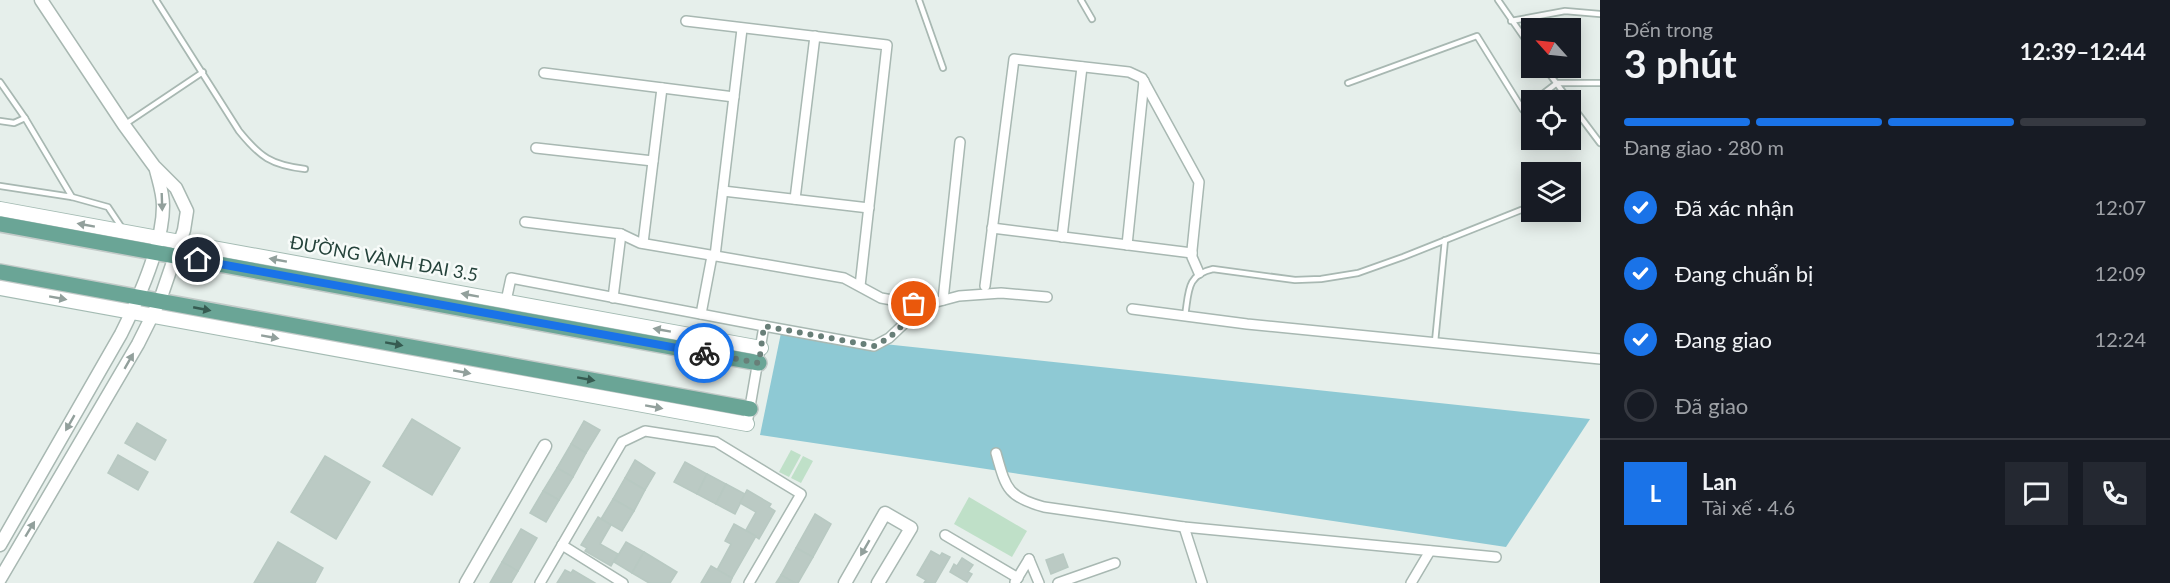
<!DOCTYPE html>
<html lang="vi">
<meta charset="utf-8">
<style>
body{margin:0;font-family:Lato,sans-serif;background:#242831;color:#f1f3f6;height:100vh;display:flex;flex-direction:column;font-size:22px;white-space:nowrap}
*{box-sizing:border-box;margin:0}
p{font-size:20px;color:#9ea1a6}
.icon{flex:none;width:33px;height:33px;fill:none;stroke:currentColor;stroke-width:2;stroke-linecap:round;stroke-linejoin:round}
.map{position:relative;flex:1;overflow:hidden}
.side{display:flex;flex-direction:column;background:#171b24;width:570px}
.side>*{flex:none}
.needle{width:39px;rotate:297deg}
.buttons{position:absolute;left:1521px;top:18px;display:grid;gap:12px}
.buttons a{display:grid;place-items:center;width:60px;height:60px;border-radius:0px;background:#171b24;box-shadow:0 3px 15px #0003;font-size:30px}
.pin{position:absolute;display:grid;place-items:center;width:51px;height:51px;color:#fff;margin:-26px;border:3px solid #fff;border-radius:50%;box-shadow:0 2px 6px #0007}
.courier{position:absolute;display:grid;place-items:center;width:60px;height:60px;margin:-30px;border:4px solid #1a73e8;border-radius:50%;background:#fff;color:#222;box-shadow:0 2px 8px #0007}
.summary em{font-style:normal;font-weight:700}
.summary div{display:flex;flex-direction:column-reverse}
.summary{display:flex;align-items:center;justify-content:space-between;height:102px;padding:0 24px}
h1{font-size:39px;font-weight:700;line-height:45px}
.bar{display:grid;grid-template-columns:repeat(4,1fr);gap:9px 6px;align-content:center;height:72px;padding:0 24px}
.bar i{height:8px;border-radius:4px;background:#363941}
.bar .current{background:#1a73e8}
.bar p{grid-column:span 4}
.line{display:flex;align-items:center;gap:15px;padding:0 24px;border-top:2px solid #363941}
.line div{flex:1}
.round{display:grid;place-items:center;flex:none;width:63px;height:63px;border-radius:0px;background:#242831}
ol{padding:0 24px;list-style:none}
li{display:flex;align-items:center;gap:18px;height:66px}
li p{margin-inline-start:auto}
li .icon{padding:6px;border-radius:50%;background:#1a73e8;color:#fff;stroke-width:4}
li:last-child{color:#9ea1a6}
li i{width:33px;height:33px;border:3px solid #363941;border-radius:50%}
main{display:flex;flex:1;min-height:0}
.map>svg:first-child{display:block}
.green{fill:#bfe0c8}
.water{fill:#8ec9d4}
.building{fill:#bbcac4;stroke:#b8c9c2;stroke-width:1.5}
.lines{fill:none;stroke-linecap:round;stroke-linejoin:round}
.service-casing{stroke:#a8b8b2;stroke-width:8}
.minor-casing{stroke:#a8b8b2;stroke-width:12}
.tertiary-casing{stroke:#a8b8b2;stroke-width:15}
.secondary-casing{stroke:#a4bbb3;stroke-width:16}
.primary-casing{stroke:#c2cac8;stroke-width:18}
.service{stroke:#fff;stroke-width:4.5}
.minor{stroke:#fff;stroke-width:9}
.tertiary{stroke:#fff;stroke-width:12}
.secondary{stroke:#fff;stroke-width:14}
.primary{stroke:#6aa596;stroke-width:15}
.oneway{fill:#92a09c}
.oneway2{fill:#365b51}
.done{stroke:#687f78;stroke-width:6;stroke-dasharray:0 10.8}
.route{stroke:#1a73e8;stroke-width:8}
.labels{text-anchor:middle;stroke-width:5;stroke-linejoin:round;paint-order:stroke}
.street-label{font-size:18px;fill:#24423a;stroke:#f7fbf9}
</style>
<main>
<div class="map">
<svg width="1600" height="583" viewBox="0 0 1600 583">
<rect width="100%" height="100%" fill="#e6efeb"/>
<g class="green">
<polygon points="791,450 801,455 789,477 779,472"/>
<polygon points="803,456 813,461 801,483 791,478"/>
<polygon points="969,497 1027,531 1012,557 954,524"/>
</g>
<polygon class="water" points="781,333 1590,419 1506,547 760,435"/>
<g class="building">
<polygon points="412,419 460,448 432,495 383,466"/>
<polygon points="584,421 600,430 586,453 571,444"/>
<polygon points="137,423 166,440 155,460 125,443"/>
<polygon points="571,444 586,453 573,477 557,468"/>
<polygon points="118,455 148,472 138,490 108,473"/>
<polygon points="325,456 370,482 336,539 291,512"/>
<polygon points="635,460 655,473 645,490 625,478"/>
<polygon points="685,462 707,474 697,494 674,482"/>
<polygon points="557,468 573,477 559,500 543,491"/>
<polygon points="707,474 726,484 716,504 697,494"/>
<polygon points="625,478 645,490 634,511 613,499"/>
<polygon points="726,484 745,494 735,514 716,504"/>
<polygon points="747,490 771,504 769,507 775,511 759,539 746,530 756,512 740,503"/>
<polygon points="543,491 559,500 546,522 530,513"/>
<polygon points="613,499 634,511 622,531 601,519"/>
<polygon points="815,514 831,524 813,557 796,548"/>
<polygon points="598,517 611,525 600,544 618,554 611,566 585,551 587,548 581,545"/>
<polygon points="734,524 756,536 732,578 717,570 731,544 725,541"/>
<polygon points="521,529 537,538 518,571 502,562"/>
<polygon points="278,542 323,568 315,583 254,583"/>
<polygon points="626,542 644,552 632,573 614,562"/>
<polygon points="796,548 813,557 798,583 795,583 781,575"/>
<polygon points="931,551 940,556 942,553 950,557 935,583 924,583 926,580 917,575"/>
<polygon points="644,552 677,572 670,583 649,583 632,573"/>
<polygon points="1063,554 1068,567 1051,574 1046,560"/>
<polygon points="962,558 973,565 968,572 972,574 967,582 950,572 954,564 957,566"/>
<polygon points="502,562 518,571 511,583 490,583"/>
<polygon points="711,566 732,578 730,583 701,583"/>
<polygon points="565,570 571,573 573,570 595,583 557,583"/>
<polygon points="781,575 795,583 776,583"/>
</g>
<g class="lines">
<defs>
<g id="service">
<path d="M156 0 239 131C260 157 271 165 305 169"/>
<polyline points="919,0 943,68"/>
<polyline points="1081,0 1092,19"/>
<polyline points="1498,0 1532,49"/>
<polyline points="1511,21 1565,11 1600,14"/>
<polyline points="1545,68 1569,100"/>
<polyline points="0,82 25,118 72,197"/>
<polyline points="1348,83 1477,36 1523,110 1532,103"/>
<polyline points="1535,100 1557,83 1600,83"/>
<polyline points="1570,103 1600,143"/>
<polyline points="0,121 14,123 25,118"/>
<polyline points="124,125 203,72"/>
<polyline points="0,186 72,197 108,207 122,228"/>
<path d="M1185 316C1189 292 1186 275 1213 269L1295 280 1321 279 1358 273 1403 257 1526 208"/>
<polyline points="1435,342 1445,240"/>
</g>
<g id="minor">
<polyline points="686,21 887,45 860,286"/>
<polyline points="544,73 734,97"/>
<polyline points="536,148 653,161"/>
<polyline points="723,191 869,208"/>
<polyline points="795,199 815,36"/>
<polyline points="525,222 621,234 640,243 844,278 881,298 914,304 929,304 959,296 1001,293 1047,297"/>
<polyline points="992,228 1192,253"/>
<polyline points="1062,237 1082,67"/>
<polyline points="643,243 662,88"/>
<polyline points="1127,245 1144,81"/>
<polyline points="715,256 742,29"/>
<polyline points="985,286 1014,59 1129,72 1142,78 1199,182 1192,250 1192,257 1199,273"/>
<polyline points="613,298 621,234"/>
<polyline points="943,300 960,142"/>
<polyline points="506,301 511,278 764,326"/>
<polyline points="1132,309 1247,324 1600,359"/>
<polyline points="701,314 712,256"/>
<polyline points="747,424 764,326 874,346 889,338 925,304"/>
<path d="M996 453C1006 488 1007 497 1044 507L1184 527 1496 557"/>
<polyline points="1184,527 1202,583"/>
<polyline points="945,535 1018,578"/>
<polyline points="562,545 623,583"/>
<polyline points="1029,559 1039,583"/>
<polyline points="1015,582 1029,559"/>
<polyline points="540,583 622,442 645,431 716,442 801,494 749,583"/>
<polyline points="1058,583 1115,563"/>
<polyline points="1411,583 1430,551"/>
</g>
<g id="tertiary">
<path d="M0 545 121 334C138 300 163 244 163 206 163 193 159 182 156 170"/>
<polyline points="0,579 138,344 160,300 184,230 187,211 176,188 154,166 124,125 41,0"/>
<polyline points="466,583 545,446"/>
<polyline points="845,583 885,513 911,528 878,583"/>
</g>
<g id="secondary">
<polyline points="0,209 761,348"/>
<polyline points="0,288 747,424"/>
</g>
<g id="primary">
<polyline points="0,224 759,363"/>
<polyline points="0,272 750,409"/>
</g>
</defs>
<use href="#service" class="service-casing"/>
<use href="#minor" class="minor-casing"/>
<use href="#tertiary" class="tertiary-casing"/>
<use href="#secondary" class="secondary-casing"/>
<use href="#primary" class="primary-casing"/>
<use href="#service" class="service"/>
<use href="#minor" class="minor"/>
<use href="#tertiary" class="tertiary"/>
<use href="#secondary" class="secondary"/>
<use href="#primary" class="primary"/>
</g>
<defs><path id="oneway-solid" d="M-6-.8H1V-3.2L6.5 0L1 3.2V.8H-6Z" transform="scale(1.5)"/></defs>
<g class="oneway">
<use href="#oneway-solid" transform="translate(162 202) rotate(88)"/>
<use href="#oneway-solid" transform="translate(86 225) rotate(-170)"/>
<use href="#oneway-solid" transform="translate(278 260) rotate(-170)"/>
<use href="#oneway-solid" transform="translate(470 295) rotate(-170)"/>
<use href="#oneway-solid" transform="translate(58 298) rotate(10)"/>
<use href="#oneway-solid" transform="translate(662 330) rotate(-170)"/>
<use href="#oneway-solid" transform="translate(270 337) rotate(10)"/>
<use href="#oneway-solid" transform="translate(129 361) rotate(-60)"/>
<use href="#oneway-solid" transform="translate(462 372) rotate(10)"/>
<use href="#oneway-solid" transform="translate(654 407) rotate(10)"/>
<use href="#oneway-solid" transform="translate(70 423) rotate(120)"/>
<use href="#oneway-solid" transform="translate(30 529) rotate(-59)"/>
<use href="#oneway-solid" transform="translate(865 548) rotate(120)"/>
</g>
<g class="oneway2">
<use href="#oneway-solid" transform="translate(202 309) rotate(11)"/>
<use href="#oneway-solid" transform="translate(394 344) rotate(10)"/>
<use href="#oneway-solid" transform="translate(586 379) rotate(10)"/>
</g>
<g class="lines">
<polyline class="done" points="704,353 759,363 764,326 874,346 889,338 925,304 914,304"/>
<polyline class="route" points="198,260 704,353"/>
</g>
<g class="labels">
<g class="street-label">
<text transform="translate(384 259) rotate(10)" y="6">ĐƯỜNG VÀNH ĐAI 3.5</text>
</g>
</g>
</svg>
<div class="buttons">
<a><svg class="needle" viewBox="-14 -14 28 28"><path d="M0-13l5 13h-10z" fill="#e53935"/><path d="M0 13l5-13h-10z" fill="#9ea1a6"/></svg></a>
<a><svg class="icon" aria-label="locate" viewBox="0 0 24 24"><circle cx="12" cy="12" r="6"/><path d="M12 2v4M12 18v4M2 12h4M18 12h4"/></svg></a>
<a><svg class="icon" aria-label="layers" viewBox="0 0 24 24"><path d="M12 4l9 5-9 5-9-5zM3 14l9 5 9-5"/></svg></a>
</div>
<div class="pin" style="left:914px;top:304px;background:#ea580c"><svg class="icon" aria-label="bag" viewBox="0 0 24 24"><path d="M5 8h14l-1 12H6zM9 8a3 3 0 0 1 6 0"/></svg></div>
<div class="pin" style="left:198px;top:260px;background:#1f2937"><svg class="icon" aria-label="home" viewBox="0 0 24 24"><path d="M3 11l9-7 9 7M6 9v11h12V9"/></svg></div>
<div class="courier" style="left:704px;top:353px"><svg class="icon" aria-label="bike" viewBox="0 0 24 24"><circle cx="6" cy="16" r="4"/><circle cx="18" cy="16" r="4"/><path d="M6 16l4-8h5l3 8M10 8l3 8H6M13 5h3"/></svg></div>
</div>
<section class="side">
<div class="summary"><div><h1>3 phút</h1><p>Đến trong</p></div><em>12:39–12:44</em></div>
<div class="bar"><i class="current"></i><i class="current"></i><i class="current"></i><i></i><p>Đang giao · 280 m</p></div>
<ol>
<li><svg class="icon" aria-label="check" viewBox="0 0 24 24"><path d="M5 12l5 5 9-10"/></svg>Đã xác nhận<p>12:07</p></li>
<li><svg class="icon" aria-label="check" viewBox="0 0 24 24"><path d="M5 12l5 5 9-10"/></svg>Đang chuẩn bị<p>12:09</p></li>
<li><svg class="icon" aria-label="check" viewBox="0 0 24 24"><path d="M5 12l5 5 9-10"/></svg>Đang giao<p>12:24</p></li>
<li><i></i>Đã giao</li>
</ol>
<div class="line" style="height:108px"><b class="round" style="background:#1a73e8;color:#fff">L</b><div><b>Lan</b><p>Tài xế · 4.6</p></div><a class="round"><svg class="icon" aria-label="chat" viewBox="0 0 24 24"><path d="M4 5h16v11H9l-5 4z"/></svg></a><a class="round"><svg class="icon" aria-label="phone" viewBox="0 0 24 24"><path d="M5 4h4l2 5-3 2q2 4 5 5l2-3 5 2v4C11 20 4 13 5 4z"/></svg></a></div>
</section>
</main>
